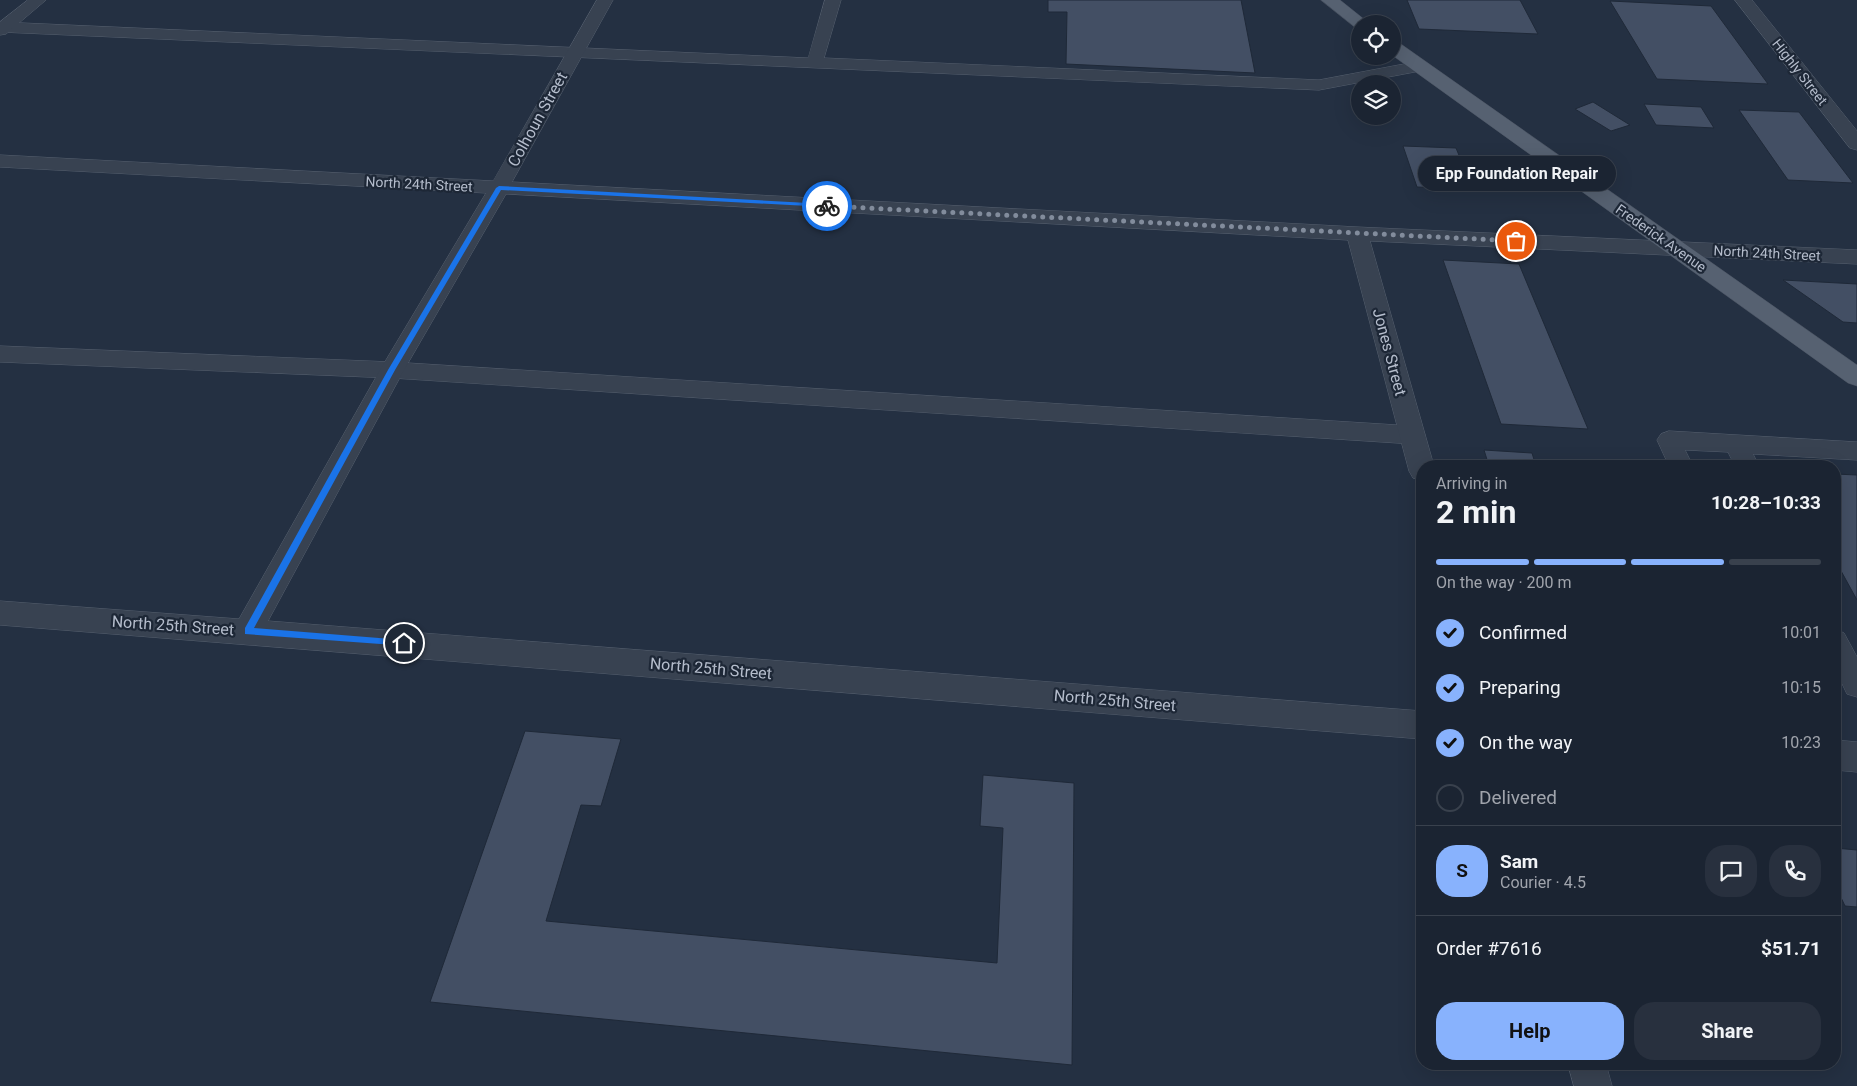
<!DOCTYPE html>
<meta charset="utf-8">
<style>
body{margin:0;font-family:Roboto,sans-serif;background:#28303e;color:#f1f3f6;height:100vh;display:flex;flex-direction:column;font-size:19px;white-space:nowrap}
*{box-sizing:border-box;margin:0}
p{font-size:16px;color:#a0a4ac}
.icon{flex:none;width:28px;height:28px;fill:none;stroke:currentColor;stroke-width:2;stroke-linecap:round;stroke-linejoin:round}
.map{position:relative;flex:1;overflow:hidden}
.panel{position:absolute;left:1416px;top:460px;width:425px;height:610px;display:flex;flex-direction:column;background:#1b2432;border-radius:20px;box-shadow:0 5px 20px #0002,0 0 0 1px #39414d}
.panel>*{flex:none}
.fabs{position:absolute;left:1351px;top:15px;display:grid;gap:10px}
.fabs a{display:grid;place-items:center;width:50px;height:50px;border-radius:50%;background:#1b2432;box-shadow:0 5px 20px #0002,0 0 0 1px #39414d;font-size:25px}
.pin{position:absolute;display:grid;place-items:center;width:42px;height:42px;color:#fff;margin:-21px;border:2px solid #fff;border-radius:50%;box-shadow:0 1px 5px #0007}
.courier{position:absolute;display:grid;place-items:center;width:50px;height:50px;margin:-25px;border:4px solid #1a73e8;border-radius:50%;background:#fff;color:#222;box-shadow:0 1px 6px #0007}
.bubble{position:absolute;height:35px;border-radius:18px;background:#1b2432;box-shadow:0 5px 20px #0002,0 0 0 1px #39414d;font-size:16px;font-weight:700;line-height:35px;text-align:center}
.overview em{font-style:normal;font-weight:700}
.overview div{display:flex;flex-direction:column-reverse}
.overview{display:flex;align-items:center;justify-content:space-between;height:85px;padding:0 20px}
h1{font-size:32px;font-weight:700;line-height:38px}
.bar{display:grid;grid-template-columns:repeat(4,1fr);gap:8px 5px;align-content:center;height:60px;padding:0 20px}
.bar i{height:6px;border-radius:4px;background:#39414d}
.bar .active{background:#88b2fd}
.bar p{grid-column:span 4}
.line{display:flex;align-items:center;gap:12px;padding:0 20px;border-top:1px solid #39414d}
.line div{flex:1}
.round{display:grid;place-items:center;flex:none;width:52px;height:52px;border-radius:20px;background:#28303e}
ol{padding:0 20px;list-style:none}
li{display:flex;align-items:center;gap:15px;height:55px}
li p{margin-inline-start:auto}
li .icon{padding:5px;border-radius:50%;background:#88b2fd;color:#111;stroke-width:4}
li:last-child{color:#a0a4ac}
li i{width:28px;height:28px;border:2px solid #39414d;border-radius:50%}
.action{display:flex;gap:10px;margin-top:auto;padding:10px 20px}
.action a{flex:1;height:58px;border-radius:20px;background:#88b2fd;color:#111;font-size:20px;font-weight:700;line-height:58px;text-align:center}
.action a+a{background:#28303e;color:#f1f3f6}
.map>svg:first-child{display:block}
.building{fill:#434f64;stroke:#1f2938}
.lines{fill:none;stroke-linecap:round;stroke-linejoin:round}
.service-casing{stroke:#56606f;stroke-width:1}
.minor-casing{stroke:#56606f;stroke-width:1}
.tertiary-casing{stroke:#56606f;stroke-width:1}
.primary-casing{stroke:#424b5a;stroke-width:1}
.service{fill:#384251;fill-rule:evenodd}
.minor{fill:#384251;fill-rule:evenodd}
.tertiary{fill:#384251;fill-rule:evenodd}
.primary{fill:#566171;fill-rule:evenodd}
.route{fill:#1a73e8}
.done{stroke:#828c9c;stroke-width:5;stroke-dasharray:0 9}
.labels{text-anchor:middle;stroke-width:4.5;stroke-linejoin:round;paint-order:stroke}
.far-street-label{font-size:14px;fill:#b5bdcc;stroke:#1d2736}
.street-label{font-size:16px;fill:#b5bdcc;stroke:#1d2736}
</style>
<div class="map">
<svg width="1857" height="1086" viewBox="0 0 1857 1086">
<rect width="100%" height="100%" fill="#243042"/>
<g class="building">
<polygon points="1048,0 1241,0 1255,73 1066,64 1067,12 1048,12"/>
<polygon points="1407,0 1520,0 1538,34 1419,29"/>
<polygon points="1610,1 1711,6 1768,84 1657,79"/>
<polygon points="1593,102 1630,125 1611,131 1575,109"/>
<polygon points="1644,104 1701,107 1714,128 1656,125"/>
<polygon points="1739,110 1799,112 1853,183 1788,180"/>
<polygon points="1403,146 1456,148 1473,189 1417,187"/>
<polygon points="1443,260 1519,264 1588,429 1501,424"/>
<polygon points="1783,280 1857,284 1857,323 1843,322"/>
<polygon points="1484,450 1532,453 1536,466 1489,466"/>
<polygon points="1835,474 1857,475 1857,600 1835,560"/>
<polygon points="525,731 621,739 601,806 581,805 546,921 997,963 1003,828 980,826 983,775 1074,783 1072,1065 430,1002"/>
<polygon points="1835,848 1857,850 1857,907 1845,906 1835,885"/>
</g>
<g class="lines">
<defs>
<g id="service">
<polygon points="825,0 841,0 824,58 1319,80 1420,61 1426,63 1428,66 1426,69 1420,71 1319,90 0,32 0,22 808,58"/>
<polygon points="0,346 392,362 1413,426 1421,429 1425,435 1421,441 1413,444 392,378 0,362"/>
<polygon points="1669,431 1857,442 1857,460 1753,454 1759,466 1735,466 1728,452 1685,450 1693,466 1669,466 1657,440 1661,434"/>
<polygon points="1835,629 1844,633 1857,657 1857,697 1847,694 1835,669"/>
</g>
<g id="minor">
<polygon points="28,0 46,0 6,34 0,35 0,22"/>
<polygon points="597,0 613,0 512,182 1357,227 1857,250 1857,264 1370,241 1434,466 1422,466 1422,481 1413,478 1409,471 1348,240 506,194 404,370 268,621 1422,711 1422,739 0,625 0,601 239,619 380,370 486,193 0,167 0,155 493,181"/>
<polygon points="1835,740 1857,742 1857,772 1835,770"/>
<polygon points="1568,1064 1606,1064 1612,1086 1574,1086"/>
</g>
<polygon id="tertiary" points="1735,0 1752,0 1857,131 1857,150 1850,148"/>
<g id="primary">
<polygon points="1321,0 1340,0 1370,24 1360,24 1360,29 1356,28"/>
<polygon points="1392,41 1398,42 1857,365 1857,386 1848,383 1392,55"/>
</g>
</defs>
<use href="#service" class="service-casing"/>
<use href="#minor" class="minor-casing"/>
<use href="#tertiary" class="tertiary-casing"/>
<use href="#primary" class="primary-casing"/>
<use href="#service" class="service"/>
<use href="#minor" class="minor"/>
<use href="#tertiary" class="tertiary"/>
<use href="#primary" class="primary"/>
</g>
<polygon class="route" points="499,186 827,204 830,206 827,207 501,190 395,370 254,628 404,640 409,643 408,646 245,634 245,628 388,370 496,188"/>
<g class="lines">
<polyline class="done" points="827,206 1516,241"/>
</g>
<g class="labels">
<g class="far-street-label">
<text transform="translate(1800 72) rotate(52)" y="5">Highly Street</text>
<text transform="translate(419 184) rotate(3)" y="5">North 24th Street</text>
<text transform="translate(1661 238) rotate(35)" y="5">Frederick Avenue</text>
<text transform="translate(1767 253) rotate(3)" y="5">North 24th Street</text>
</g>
<g class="street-label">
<text transform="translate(537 119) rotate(-61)" y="6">Colhoun Street</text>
<text transform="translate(1390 352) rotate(75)" y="6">Jones Street</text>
<text transform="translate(173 625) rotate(4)" y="6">North 25th Street</text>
<text transform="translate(711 668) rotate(5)" y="6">North 25th Street</text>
<text transform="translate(1115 700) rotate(5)" y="6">North 25th Street</text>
</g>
</g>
</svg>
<div class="fabs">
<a><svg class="icon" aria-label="locate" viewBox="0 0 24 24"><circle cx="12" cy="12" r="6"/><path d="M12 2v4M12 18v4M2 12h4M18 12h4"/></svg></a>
<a><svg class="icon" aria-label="layers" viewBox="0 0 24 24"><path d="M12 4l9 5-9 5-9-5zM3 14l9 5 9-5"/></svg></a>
</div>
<div class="pin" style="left:1516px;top:241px;background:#ea580c"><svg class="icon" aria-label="bag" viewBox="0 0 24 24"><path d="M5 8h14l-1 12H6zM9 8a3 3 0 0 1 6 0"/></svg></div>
<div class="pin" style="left:404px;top:643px;background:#1f2937"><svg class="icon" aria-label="home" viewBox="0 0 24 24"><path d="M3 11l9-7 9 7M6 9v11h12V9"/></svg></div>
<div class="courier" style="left:827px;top:206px"><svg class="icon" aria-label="bike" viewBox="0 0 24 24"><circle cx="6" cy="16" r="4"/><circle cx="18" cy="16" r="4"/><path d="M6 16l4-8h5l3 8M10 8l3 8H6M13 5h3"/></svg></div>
<div class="bubble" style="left:1418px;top:156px;width:198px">Epp Foundation Repair</div>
<section class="panel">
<div class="overview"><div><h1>2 min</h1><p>Arriving in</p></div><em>10:28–10:33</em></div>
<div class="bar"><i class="active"></i><i class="active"></i><i class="active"></i><i></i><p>On the way · 200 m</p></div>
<ol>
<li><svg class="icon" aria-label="check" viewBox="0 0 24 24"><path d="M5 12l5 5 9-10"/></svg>Confirmed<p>10:01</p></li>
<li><svg class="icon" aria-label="check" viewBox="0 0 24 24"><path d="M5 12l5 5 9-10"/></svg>Preparing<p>10:15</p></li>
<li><svg class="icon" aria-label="check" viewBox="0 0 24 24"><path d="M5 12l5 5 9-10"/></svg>On the way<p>10:23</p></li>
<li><i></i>Delivered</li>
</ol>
<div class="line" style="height:90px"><b class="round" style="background:#88b2fd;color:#111">S</b><div><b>Sam</b><p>Courier · 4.5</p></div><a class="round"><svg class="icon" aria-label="chat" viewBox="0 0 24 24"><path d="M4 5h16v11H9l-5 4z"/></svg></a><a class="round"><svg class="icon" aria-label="phone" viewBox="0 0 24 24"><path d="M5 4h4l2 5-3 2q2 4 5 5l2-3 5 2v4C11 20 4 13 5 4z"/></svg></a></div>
<div class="line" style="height:65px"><div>Order #7616</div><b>$51.71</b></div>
<div class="action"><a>Help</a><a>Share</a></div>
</section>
</div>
